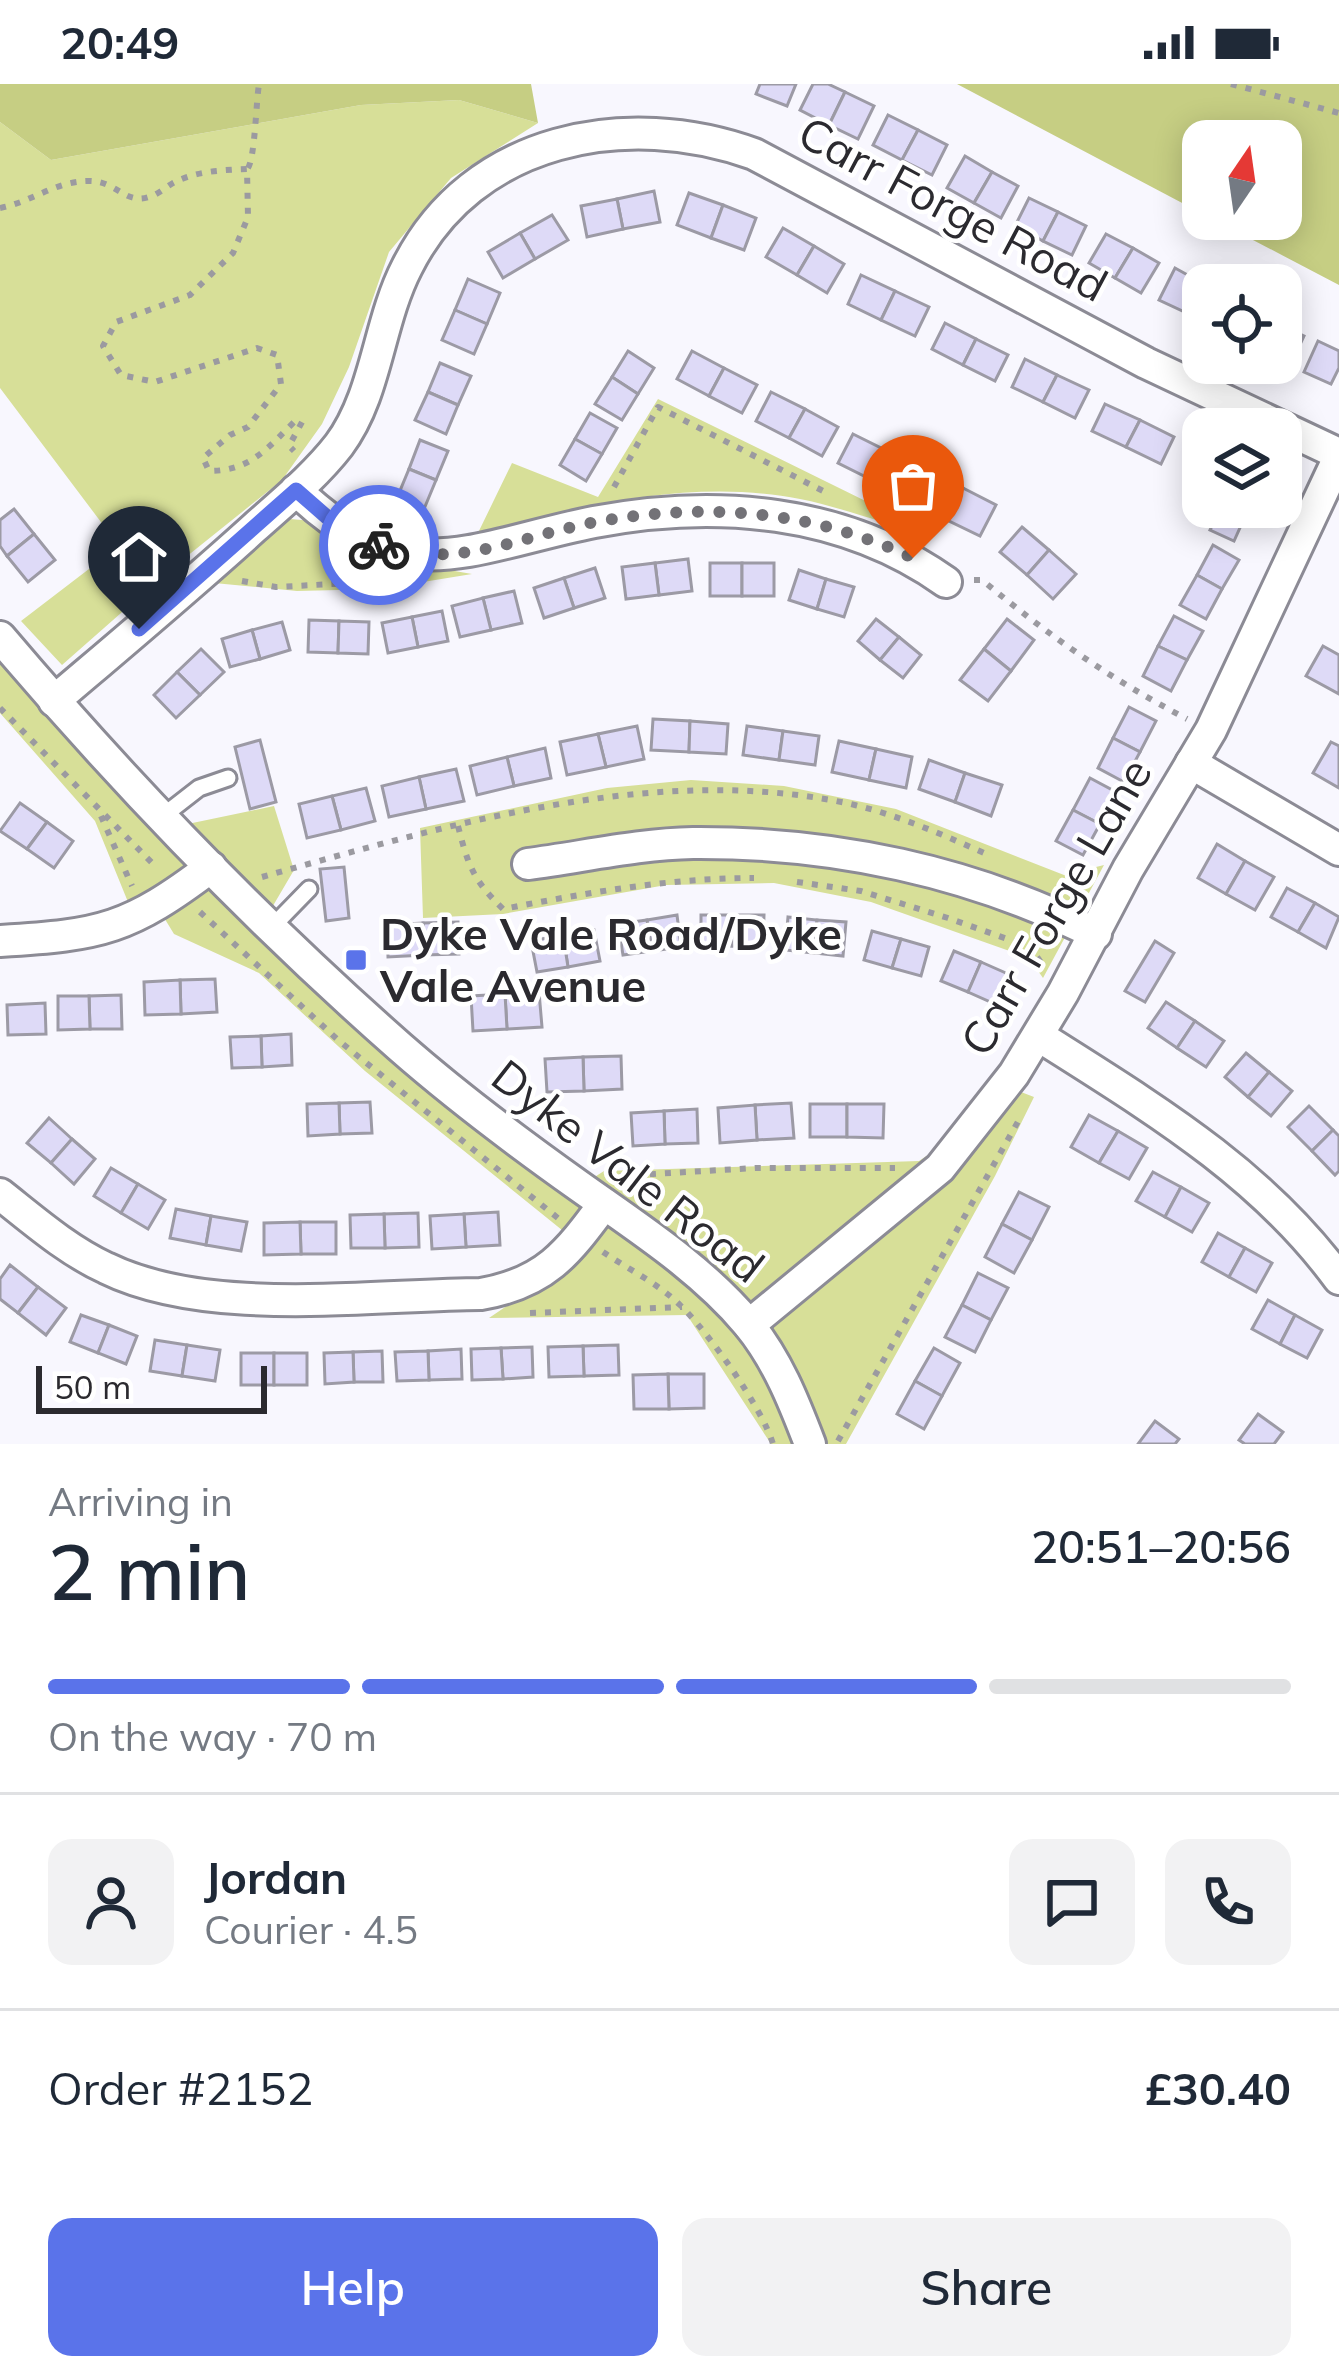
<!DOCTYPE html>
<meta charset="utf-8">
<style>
body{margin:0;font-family:Mulish,sans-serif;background:#f2f2f3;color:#1f2937;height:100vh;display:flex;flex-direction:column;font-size:45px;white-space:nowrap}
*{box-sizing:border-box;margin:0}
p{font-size:39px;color:#747a83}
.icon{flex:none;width:66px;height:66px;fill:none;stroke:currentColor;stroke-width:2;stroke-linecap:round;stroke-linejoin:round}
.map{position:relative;height:1360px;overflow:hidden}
.details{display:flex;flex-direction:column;background:#fff;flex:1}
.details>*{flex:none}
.needle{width:78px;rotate:13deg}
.buttons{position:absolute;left:1182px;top:36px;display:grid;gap:24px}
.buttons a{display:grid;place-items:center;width:120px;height:120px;border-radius:24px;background:#fff;box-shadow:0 6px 30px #0003;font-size:60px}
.scale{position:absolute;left:36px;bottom:30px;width:231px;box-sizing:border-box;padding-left:12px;border:6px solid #2b2a2f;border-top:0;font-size:33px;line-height:42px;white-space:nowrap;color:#2b2a2f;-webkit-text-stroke:9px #fff;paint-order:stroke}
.pin{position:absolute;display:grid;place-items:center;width:102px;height:102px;color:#fff;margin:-123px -51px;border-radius:50% 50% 50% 0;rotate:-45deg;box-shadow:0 0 12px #0007}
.pin .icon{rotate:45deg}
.courier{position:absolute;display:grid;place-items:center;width:120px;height:120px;margin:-60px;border:9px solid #5a73ea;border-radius:50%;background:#fff;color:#222;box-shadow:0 3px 15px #0007}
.overview em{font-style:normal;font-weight:600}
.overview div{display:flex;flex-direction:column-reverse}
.overview{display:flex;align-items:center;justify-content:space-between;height:204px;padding:0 48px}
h1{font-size:78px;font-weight:600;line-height:90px}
.bar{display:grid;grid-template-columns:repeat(4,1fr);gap:18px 12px;align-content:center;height:144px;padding:0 48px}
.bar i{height:15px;border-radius:9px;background:#e0e1e3}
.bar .on{background:#5a73ea}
.bar p{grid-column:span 4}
.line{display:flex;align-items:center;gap:30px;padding:0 48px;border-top:3px solid #e0e1e3}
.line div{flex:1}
.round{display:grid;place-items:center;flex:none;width:126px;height:126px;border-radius:24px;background:#f2f2f3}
.button{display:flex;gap:24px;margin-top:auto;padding:24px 48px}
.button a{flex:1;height:138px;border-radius:24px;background:#5a73ea;color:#fff;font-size:48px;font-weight:600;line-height:138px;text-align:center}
.button a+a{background:#f2f2f3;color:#1f2937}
.status{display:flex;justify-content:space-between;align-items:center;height:84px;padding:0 60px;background:#fff;direction:ltr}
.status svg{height:33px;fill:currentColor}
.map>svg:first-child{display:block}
.green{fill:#d7df98}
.forest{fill:#c6ce83}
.building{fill:#dedaf7;stroke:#9c9aa5;stroke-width:3}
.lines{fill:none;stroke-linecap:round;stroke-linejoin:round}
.lane-casing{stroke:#8c8b95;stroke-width:21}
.street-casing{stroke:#8c8b95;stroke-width:36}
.path{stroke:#9b9aa0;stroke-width:6;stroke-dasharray:6 9;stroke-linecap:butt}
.lane{stroke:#fff;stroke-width:15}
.street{stroke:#fff;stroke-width:30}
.done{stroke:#737277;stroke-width:12;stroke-dasharray:0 21.6}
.route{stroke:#5a73ea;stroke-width:15}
.poi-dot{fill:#5a73ea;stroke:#fff;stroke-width:4.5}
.labels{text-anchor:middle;stroke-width:9;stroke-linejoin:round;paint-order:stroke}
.street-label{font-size:45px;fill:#2b2a2f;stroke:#fff}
.poi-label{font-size:45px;font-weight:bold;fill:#2b2a2f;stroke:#fff;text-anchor:start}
</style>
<div class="status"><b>20:49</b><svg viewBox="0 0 49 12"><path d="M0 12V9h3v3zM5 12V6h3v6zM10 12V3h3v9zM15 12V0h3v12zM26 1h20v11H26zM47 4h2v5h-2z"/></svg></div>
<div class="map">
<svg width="1339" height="1360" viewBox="0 0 1339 1360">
<rect width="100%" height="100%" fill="#f8f7fe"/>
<g class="green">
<polygon points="459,16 538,39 451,94 389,168 349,283 322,340 282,396 171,485 62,581 21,537 119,462 0,304 0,38 51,76 361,21"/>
<path d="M658 315 894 431 891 440C861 432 831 421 800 415 693 394 580 421 477 451L512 379 598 413Z"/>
<polygon points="290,435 325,438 357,470 472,490 380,505 297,507 214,499"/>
<polygon points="0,579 154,747 274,722 294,786 257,849 447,1022 565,1112 604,1087 919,1077 1021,1008 1034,1013 995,1092 846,1360 771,1360 687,1231 489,1234 588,1167 365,987 259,889 174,850 149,809 128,818 95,737 0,629"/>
<polygon points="691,696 784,702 896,725 1064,791 1104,781 1043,894 1029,874 871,818 774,799 666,801 503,830 423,834 420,744 607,704"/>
</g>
<g class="forest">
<polygon points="0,0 531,0 538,39 459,16 361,21 51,76 0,38"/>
<polygon points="957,0 1339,0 1339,201 1213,135 1281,135 1281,57 1203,57 1203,130"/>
</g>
<g class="building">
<polygon points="760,0 796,0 787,22 756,10"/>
<polygon points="813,0 828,0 845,8 829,41 800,26"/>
<polygon points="845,8 874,22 858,55 829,41"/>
<polygon points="888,31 918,46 902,76 873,61"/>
<polygon points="918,46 947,61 932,91 902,76"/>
<polygon points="965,72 992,88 974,119 947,104"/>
<polygon points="992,88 1018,102 1001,134 974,119"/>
<polygon points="654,107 660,138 623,145 617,115"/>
<polygon points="689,109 723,121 711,154 677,141"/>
<polygon points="1029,114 1058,128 1043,157 1015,142"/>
<polygon points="617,115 623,145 587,153 581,122"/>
<polygon points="723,121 756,134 744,166 711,154"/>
<polygon points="1058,128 1086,142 1072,171 1043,157"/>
<polygon points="552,131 568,156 535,175 520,149"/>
<polygon points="783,144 814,162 797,191 766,173"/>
<polygon points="520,149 535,175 503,194 488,168"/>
<polygon points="1106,150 1133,164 1115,194 1089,179"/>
<polygon points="814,162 844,180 827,209 797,191"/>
<polygon points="1133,164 1159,179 1141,209 1115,194"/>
<polygon points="1175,184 1204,200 1189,230 1159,216"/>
<polygon points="861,191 895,207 881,236 848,220"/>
<polygon points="468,195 500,209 487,240 455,226"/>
<polygon points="895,207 929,223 915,252 881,236"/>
<polygon points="455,226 487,240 474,270 442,256"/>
<polygon points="945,239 976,255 963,281 932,265"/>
<polygon points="1281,241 1304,252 1291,280 1281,276"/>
<polygon points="976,255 1008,271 995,297 963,281"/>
<polygon points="1318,257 1339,267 1339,284 1331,300 1304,288"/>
<polygon points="628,267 654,284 638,310 612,293"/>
<polygon points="692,267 724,284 709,312 677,295"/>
<polygon points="1025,275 1057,291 1043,318 1012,303"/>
<polygon points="440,279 471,292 458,321 428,308"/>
<polygon points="724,284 757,301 742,329 709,312"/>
<polygon points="1057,291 1089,306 1075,334 1043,318"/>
<polygon points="612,293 638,310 622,336 595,320"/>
<polygon points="428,308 458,321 446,350 415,336"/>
<polygon points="771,308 805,325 789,354 756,337"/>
<polygon points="1105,320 1140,336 1126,363 1092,347"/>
<polygon points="805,325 838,343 822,372 789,354"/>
<polygon points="590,329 617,344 602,370 575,355"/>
<polygon points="1140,336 1174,353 1161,380 1126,363"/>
<polygon points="853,350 883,365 868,394 838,379"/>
<polygon points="575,355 602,370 586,397 560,381"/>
<polygon points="420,356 448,367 436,396 409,385"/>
<polygon points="883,365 913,380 898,410 868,394"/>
<polygon points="409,385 436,396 424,425 397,414"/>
<polygon points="930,387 963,404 947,436 914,419"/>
<polygon points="963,404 996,421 980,452 947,436"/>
<polygon points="1221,423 1247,428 1234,457 1210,446"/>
<polygon points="14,425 34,450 7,472 0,462 0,436"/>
<polygon points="1022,443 1049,466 1027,491 1000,468"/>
<polygon points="34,450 55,476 28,498 7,472"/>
<polygon points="1213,461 1239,476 1222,505 1197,491"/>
<polygon points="1049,466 1076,490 1053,515 1027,491"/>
<polygon points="688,475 692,507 659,511 655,479"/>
<polygon points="655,479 659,511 626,515 622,483"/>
<rect x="710" y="479" width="32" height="33"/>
<rect x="742" y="479" width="32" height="33"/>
<polygon points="595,484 605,514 574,524 564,494"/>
<polygon points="799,486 826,495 817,525 789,516"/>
<polygon points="1197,491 1222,505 1206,535 1180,521"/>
<polygon points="564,494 574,524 544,534 534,504"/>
<polygon points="826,495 854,503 844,533 817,525"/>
<polygon points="514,507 522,539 491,546 483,514"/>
<polygon points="483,514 491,546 460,553 452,522"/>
<polygon points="442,527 448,557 418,563 412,533"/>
<polygon points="1174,532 1203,547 1187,576 1158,562"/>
<polygon points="412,533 418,563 388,569 382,539"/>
<polygon points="876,535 899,553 880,576 858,557"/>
<polygon points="1007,535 1034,556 1011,587 984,565"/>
<polygon points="309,536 339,537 338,569 308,568"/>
<polygon points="339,537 369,538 368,570 338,569"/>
<polygon points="282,538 290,566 260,575 252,546"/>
<polygon points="252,546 260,575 230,583 222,555"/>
<polygon points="899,553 921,571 903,594 880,576"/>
<polygon points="1158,562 1187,576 1171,607 1143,592"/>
<polygon points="1323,562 1339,571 1339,610 1306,592"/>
<polygon points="201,565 224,588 200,611 177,588"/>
<polygon points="984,565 1011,587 988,617 960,596"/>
<polygon points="177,588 200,611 176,634 154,611"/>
<polygon points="1129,623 1156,637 1140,668 1113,654"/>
<polygon points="653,635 690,637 689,668 651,666"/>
<polygon points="690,637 728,640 726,670 689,668"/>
<polygon points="637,642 644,675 606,683 598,650"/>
<polygon points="747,642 783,647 779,676 743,671"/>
<polygon points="783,647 819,652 815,681 779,676"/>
<polygon points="598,650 606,683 567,691 560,658"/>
<polygon points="1113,654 1140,668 1124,698 1098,684"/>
<polygon points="260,656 276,718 250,725 235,663"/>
<polygon points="839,657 876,665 869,696 832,688"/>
<polygon points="1331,658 1339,662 1339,704 1313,689"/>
<polygon points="545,664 551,694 514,702 507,673"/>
<polygon points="876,665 912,673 906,704 869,696"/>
<polygon points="507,673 514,702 477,711 470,682"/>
<polygon points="929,676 965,689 955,718 919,705"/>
<polygon points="456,685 464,717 426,725 419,693"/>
<polygon points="965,689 1002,701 991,732 955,718"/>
<polygon points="419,693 426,725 389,733 382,702"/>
<polygon points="1090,694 1116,708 1100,740 1073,726"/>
<polygon points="366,704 375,737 341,746 332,712"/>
<polygon points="332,712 341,746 307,754 299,720"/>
<polygon points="20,719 47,738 27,765 0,747"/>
<polygon points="1073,726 1100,740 1083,771 1056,757"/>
<polygon points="47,738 73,757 54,784 27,765"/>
<polygon points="1217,760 1245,777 1226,810 1198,794"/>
<polygon points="1245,777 1274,793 1255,826 1226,810"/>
<polygon points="344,783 349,834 326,837 320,785"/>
<polygon points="1287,804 1315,819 1298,848 1271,833"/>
<polygon points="1315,819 1339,833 1326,864 1298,848"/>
<polygon points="677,831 681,863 652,867 647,836"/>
<rect x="701" y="831" width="31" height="31"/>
<polygon points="732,831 764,831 763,862 732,862"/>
<polygon points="788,833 817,836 814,869 785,866"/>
<polygon points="647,836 652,867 623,871 618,840"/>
<polygon points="817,836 846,838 843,872 814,869"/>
<polygon points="458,838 459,870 424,871 423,839"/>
<polygon points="423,839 424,871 388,873 387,841"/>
<polygon points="594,846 600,877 568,883 563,851"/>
<polygon points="872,847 901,855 892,884 864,876"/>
<polygon points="563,851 568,883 537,888 531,857"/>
<polygon points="901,855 929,863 921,892 892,884"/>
<polygon points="1155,857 1174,869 1145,918 1125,907"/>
<polygon points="954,867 981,878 968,908 941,897"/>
<polygon points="981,878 1008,890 995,920 968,908"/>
<polygon points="215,895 217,928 181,930 180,896"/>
<polygon points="180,896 181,930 145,931 144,898"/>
<polygon points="539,908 542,943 507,945 505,910"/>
<polygon points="505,910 507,945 473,947 471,912"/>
<polygon points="121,911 122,945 90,945 89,912"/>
<polygon points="58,912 89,912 90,945 58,946"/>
<polygon points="1166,918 1195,937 1177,964 1148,944"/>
<polygon points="45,919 46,950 8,951 7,921"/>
<polygon points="1195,937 1224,957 1206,983 1177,964"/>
<polygon points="291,950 292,981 262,983 261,952"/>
<polygon points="261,952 262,983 232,984 230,953"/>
<polygon points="1246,969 1269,988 1248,1013 1225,993"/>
<polygon points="621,972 622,1005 584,1007 583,973"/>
<polygon points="583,973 584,1007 547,1008 545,975"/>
<polygon points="1269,988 1292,1007 1271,1032 1248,1013"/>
<polygon points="370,1018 372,1049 340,1050 339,1019"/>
<polygon points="339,1019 340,1050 308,1052 307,1020"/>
<polygon points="791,1019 794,1054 757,1056 755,1021"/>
<rect x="810" y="1020" width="37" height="33"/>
<polygon points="847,1020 884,1020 883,1054 847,1053"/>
<polygon points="755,1021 757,1056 720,1059 718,1024"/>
<polygon points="1309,1022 1333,1046 1312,1067 1288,1043"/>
<polygon points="697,1025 698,1059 665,1060 664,1027"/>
<polygon points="664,1027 665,1060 633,1062 631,1029"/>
<polygon points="1089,1031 1118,1047 1099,1079 1071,1063"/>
<polygon points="49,1034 72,1055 51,1079 27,1059"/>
<polygon points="1333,1046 1339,1052 1339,1087 1335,1091 1312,1067"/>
<polygon points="1118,1047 1147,1064 1129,1095 1099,1079"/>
<polygon points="72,1055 95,1075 74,1100 51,1079"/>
<polygon points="111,1084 138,1100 121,1129 94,1112"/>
<polygon points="1153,1088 1181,1103 1165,1133 1136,1117"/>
<polygon points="138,1100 165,1116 148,1145 121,1129"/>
<polygon points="1181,1103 1209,1119 1192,1148 1165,1133"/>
<polygon points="1019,1108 1049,1123 1032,1156 1002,1140"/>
<polygon points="176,1125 211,1132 206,1161 170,1154"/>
<polygon points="498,1128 500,1161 466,1163 464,1130"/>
<polygon points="418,1129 419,1163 385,1164 384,1130"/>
<polygon points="384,1130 385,1164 351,1164 350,1131"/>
<polygon points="464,1130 466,1163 432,1165 430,1132"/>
<polygon points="211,1132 247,1138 241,1167 206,1161"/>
<polygon points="300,1138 336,1138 336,1170 301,1170"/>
<polygon points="300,1138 301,1170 264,1171 264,1139"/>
<polygon points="1002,1140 1032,1156 1014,1189 985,1173"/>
<polygon points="1218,1149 1245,1164 1229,1193 1202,1178"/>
<polygon points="1245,1164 1272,1179 1256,1208 1229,1193"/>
<polygon points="10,1181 38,1203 18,1229 0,1215 0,1195"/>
<polygon points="978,1189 1008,1204 991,1236 962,1221"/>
<polygon points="38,1203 66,1224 46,1251 18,1229"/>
<polygon points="1268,1216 1295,1231 1280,1260 1252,1245"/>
<polygon points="962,1221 991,1236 975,1268 945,1253"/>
<polygon points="81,1231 109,1241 98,1269 70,1258"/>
<polygon points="1295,1231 1322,1246 1307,1274 1280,1260"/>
<polygon points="109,1241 137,1252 126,1280 98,1269"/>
<polygon points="155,1256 187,1261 182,1292 150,1287"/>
<polygon points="187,1261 220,1266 215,1297 182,1292"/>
<polygon points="618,1261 619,1291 584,1292 583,1262"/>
<polygon points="583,1262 584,1292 549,1293 548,1263"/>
<polygon points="532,1263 533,1293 503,1295 501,1264"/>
<polygon points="501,1264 503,1295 472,1296 471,1265"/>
<polygon points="934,1264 960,1279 942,1312 915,1297"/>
<polygon points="461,1265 462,1295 429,1296 428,1267"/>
<polygon points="382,1267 383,1298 354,1298 353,1268"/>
<polygon points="428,1267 429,1296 397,1297 395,1268"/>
<polygon points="353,1268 354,1298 325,1300 324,1269"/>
<rect x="241" y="1269" width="33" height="32"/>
<rect x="274" y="1269" width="33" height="32"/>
<polygon points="668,1290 704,1290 704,1324 669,1325"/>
<polygon points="668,1290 669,1325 634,1325 633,1291"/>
<polygon points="915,1297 942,1312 924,1345 897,1330"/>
<polygon points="1258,1330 1283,1348 1274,1360 1245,1360 1239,1356"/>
<polygon points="1155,1337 1179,1355 1175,1360 1138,1360"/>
</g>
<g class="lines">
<defs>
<g id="lane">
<polyline points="163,732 199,704 228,694"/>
<polyline points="271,844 309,805"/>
</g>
<g id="street">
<path d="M296 406C404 510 469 463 594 438 716 415 843 425 946 498"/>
<path d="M0 553C123 698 257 837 400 963 457 1013 517 1058 579 1102 638 1144 701 1184 748 1240 777 1275 794 1318 810 1360"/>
<path d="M54 617C121 560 189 503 254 444 283 418 315 392 339 361 377 310 378 239 407 183 472 53 627 24 754 70L1146 279 1339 370"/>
<polyline points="1191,679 1339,766"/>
<path d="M528 780C582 773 639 760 693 759 833 758 971 787 1096 850"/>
<path d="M0 857C102 851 129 845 211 783"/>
<path d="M1039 952C1149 1022 1261 1088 1339 1195"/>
<path d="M0 1110C33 1136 67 1166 106 1184 208 1234 368 1211 481 1210 545 1199 567 1170 604 1120"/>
<polyline points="749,1241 940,1084 1014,990 1063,909 1128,785 1211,646 1339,373"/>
</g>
</defs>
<use href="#lane" class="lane-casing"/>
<use href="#street" class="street-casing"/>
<g class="path">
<polyline points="1231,0 1339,29"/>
<path d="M248 84C255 73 256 19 259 0"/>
<path d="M0 124C32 118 55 97 89 97 117 97 125 121 149 113 157 111 166 103 173 99 196 87 222 86 247 85L248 133 233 169 190 211 116 238 103 262 121 291 155 298 257 264 277 271 281 300 248 343 230 351 203 374 209 387C250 387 268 364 295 337L302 338 289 362 294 367"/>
<polyline points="614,403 658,323 827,409"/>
<path d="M974 496H982C1051 553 1107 593 1187 635"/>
<polyline points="242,497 276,503 390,497"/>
<polyline points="0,624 157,784"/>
<polyline points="101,732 132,802"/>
<path d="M458 742C468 781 473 796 503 825 586 809 669 794 754 794"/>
<path d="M262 793C444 742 646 681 836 717 890 727 941 750 991 772"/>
<polyline points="797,798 861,807 948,834 1030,863 1045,884"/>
<polyline points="200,828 338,956 559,1135"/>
<polyline points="620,1092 755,1084 895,1084"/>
<path d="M603 1168C628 1185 659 1200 680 1221 708 1248 762 1323 773 1360"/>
<polyline points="530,1229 682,1223"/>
<polyline points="838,1357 1020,1034"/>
</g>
<use href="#lane" class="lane"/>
<use href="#street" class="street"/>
</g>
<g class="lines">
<path class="done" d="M379 461C458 487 519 452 596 438 706 418 812 426 913 474"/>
<polyline class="route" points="139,545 296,406 335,440 379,461"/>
</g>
<rect class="poi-dot" x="344" y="864" width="24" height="24" rx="6"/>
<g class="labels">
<g class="street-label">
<text transform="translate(953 125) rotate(28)" y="16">Carr Forge Road</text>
<text transform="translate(1056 823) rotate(-60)" y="16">Carr Forge Lane</text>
<text transform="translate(628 1087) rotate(38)" y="16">Dyke Vale Road</text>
</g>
<g class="poi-label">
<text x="380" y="866">Dyke Vale Road/Dyke<tspan x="380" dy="52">Vale Avenue</tspan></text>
</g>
</g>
</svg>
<div class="buttons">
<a><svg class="needle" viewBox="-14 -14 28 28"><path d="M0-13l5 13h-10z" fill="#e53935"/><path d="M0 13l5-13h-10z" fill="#747a83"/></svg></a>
<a><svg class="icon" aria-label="locate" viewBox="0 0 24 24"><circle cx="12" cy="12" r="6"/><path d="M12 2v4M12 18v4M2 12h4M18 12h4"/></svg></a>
<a><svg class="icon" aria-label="layers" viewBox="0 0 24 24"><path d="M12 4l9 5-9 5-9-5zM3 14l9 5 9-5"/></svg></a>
</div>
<div class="scale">50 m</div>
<div class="pin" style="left:913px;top:474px;background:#ea580c"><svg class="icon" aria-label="bag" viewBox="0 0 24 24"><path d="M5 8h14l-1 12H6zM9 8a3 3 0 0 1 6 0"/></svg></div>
<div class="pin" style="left:139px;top:545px;background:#1f2937"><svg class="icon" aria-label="home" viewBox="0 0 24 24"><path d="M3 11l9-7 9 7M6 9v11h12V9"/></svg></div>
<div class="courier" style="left:379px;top:461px"><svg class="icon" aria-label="bike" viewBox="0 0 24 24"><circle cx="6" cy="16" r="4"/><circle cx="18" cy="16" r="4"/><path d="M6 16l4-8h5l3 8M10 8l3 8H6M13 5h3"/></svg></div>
</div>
<section class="details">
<div class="overview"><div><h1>2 min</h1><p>Arriving in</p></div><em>20:51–20:56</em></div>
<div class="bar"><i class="on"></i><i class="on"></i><i class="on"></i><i></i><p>On the way · 70 m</p></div>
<div class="line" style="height:216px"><a class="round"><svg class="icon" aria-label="person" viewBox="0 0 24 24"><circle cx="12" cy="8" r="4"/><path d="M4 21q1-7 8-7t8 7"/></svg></a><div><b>Jordan</b><p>Courier · 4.5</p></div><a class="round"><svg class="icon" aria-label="chat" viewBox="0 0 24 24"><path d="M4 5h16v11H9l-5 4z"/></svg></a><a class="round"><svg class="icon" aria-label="phone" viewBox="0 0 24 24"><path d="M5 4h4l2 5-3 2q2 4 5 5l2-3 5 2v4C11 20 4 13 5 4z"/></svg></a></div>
<div class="line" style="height:156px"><div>Order #2152</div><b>£30.40</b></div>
<div class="button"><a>Help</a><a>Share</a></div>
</section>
